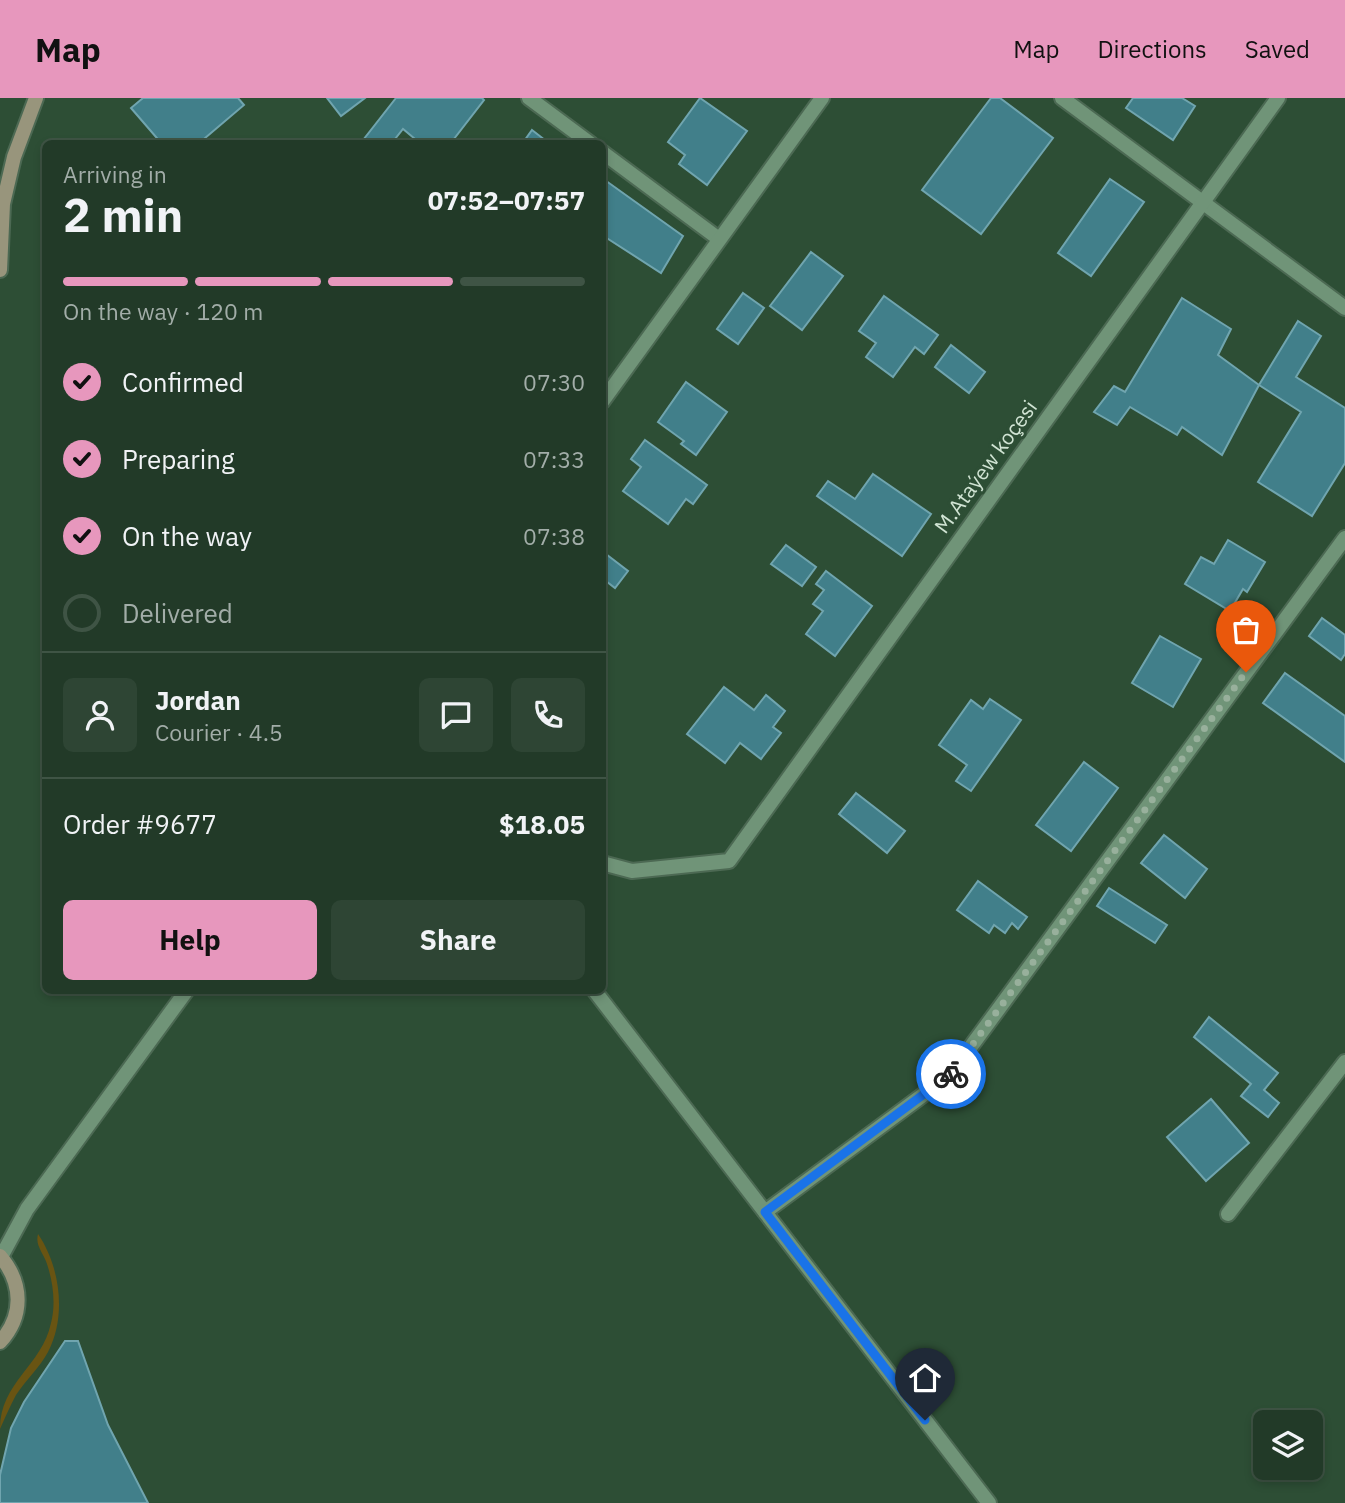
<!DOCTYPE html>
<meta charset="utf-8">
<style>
body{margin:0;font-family:"IBM Plex Sans",sans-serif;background:#2e4534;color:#f1f3f6;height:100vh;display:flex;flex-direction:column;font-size:26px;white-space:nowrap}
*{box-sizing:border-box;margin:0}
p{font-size:23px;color:#a2ada8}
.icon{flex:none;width:38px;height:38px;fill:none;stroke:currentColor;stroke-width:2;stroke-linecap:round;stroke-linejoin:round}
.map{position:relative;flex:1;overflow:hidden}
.sheet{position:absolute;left:42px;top:42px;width:564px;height:854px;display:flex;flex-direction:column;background:#223a28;border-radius:10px;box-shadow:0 4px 10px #0003,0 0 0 2px #3f5445}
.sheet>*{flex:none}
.fabs{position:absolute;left:1253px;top:1312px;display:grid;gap:14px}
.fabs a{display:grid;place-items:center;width:70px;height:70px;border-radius:10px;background:#223a28;box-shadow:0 4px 10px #0003,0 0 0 2px #3f5445;font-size:35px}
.pin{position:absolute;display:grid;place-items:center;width:60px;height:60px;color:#fff;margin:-72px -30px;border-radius:50% 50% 50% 0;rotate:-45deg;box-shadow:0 0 7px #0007}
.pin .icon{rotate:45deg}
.courier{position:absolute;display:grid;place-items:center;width:70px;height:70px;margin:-35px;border:5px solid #1a73e8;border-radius:50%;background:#fff;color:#222;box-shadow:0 2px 9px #0007}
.headline em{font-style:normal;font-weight:700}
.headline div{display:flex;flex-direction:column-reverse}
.headline{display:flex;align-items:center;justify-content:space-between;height:119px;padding:0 21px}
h1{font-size:46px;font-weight:700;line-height:52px}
.bar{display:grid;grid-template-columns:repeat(4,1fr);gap:10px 7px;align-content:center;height:84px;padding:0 21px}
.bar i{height:9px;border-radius:5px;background:#3f5445}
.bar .active{background:#e797bd}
.bar p{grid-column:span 4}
.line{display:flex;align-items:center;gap:18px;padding:0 21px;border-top:2px solid #3f5445}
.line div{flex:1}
.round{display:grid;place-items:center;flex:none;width:74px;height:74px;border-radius:10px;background:#2e4534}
ol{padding:0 21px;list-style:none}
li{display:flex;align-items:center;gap:21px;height:77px}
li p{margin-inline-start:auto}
li .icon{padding:7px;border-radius:50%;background:#e797bd;color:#111;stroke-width:4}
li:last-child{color:#a2ada8}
li i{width:38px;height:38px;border:4px solid #3f5445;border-radius:50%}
.primary-button{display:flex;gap:14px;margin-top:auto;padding:14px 21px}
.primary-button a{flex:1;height:80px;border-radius:10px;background:#e797bd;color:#111;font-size:28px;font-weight:700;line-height:80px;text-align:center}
.primary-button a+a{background:#2e4534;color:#f1f3f6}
header{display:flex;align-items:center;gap:42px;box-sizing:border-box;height:98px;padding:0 35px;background:#e797bd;color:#111}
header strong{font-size:33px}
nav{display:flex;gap:38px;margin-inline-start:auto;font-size:24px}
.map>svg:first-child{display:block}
.green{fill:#695412}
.building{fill:#417f8a;stroke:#70a5af;stroke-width:2}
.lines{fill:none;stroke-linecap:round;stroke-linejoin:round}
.minor-casing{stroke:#4c6953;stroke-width:18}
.secondary-casing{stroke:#4c6953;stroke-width:18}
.minor{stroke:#709478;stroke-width:14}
.secondary{stroke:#98957c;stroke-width:14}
.done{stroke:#98b09c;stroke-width:7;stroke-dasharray:0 12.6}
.route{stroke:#1a73e8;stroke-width:9}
.labels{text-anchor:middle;stroke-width:6;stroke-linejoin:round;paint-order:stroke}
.street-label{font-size:21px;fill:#d1e4d4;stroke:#2d4e35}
</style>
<header>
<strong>Map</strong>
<nav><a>Map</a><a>Directions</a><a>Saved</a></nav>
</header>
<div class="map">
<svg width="1345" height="1405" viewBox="0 0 1345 1405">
<rect width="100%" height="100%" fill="#2d4e35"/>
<path class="green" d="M38 1136C60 1168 67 1218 48 1254 40 1269 26 1282 16 1297 10 1308 5 1320 0 1331 0 1284 42 1268 51 1225 56 1206 53 1184 47 1166 43 1154 35 1148 38 1136Z"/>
<g class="building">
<polygon points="143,0 238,0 244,7 198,46 162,46 131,10"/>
<polygon points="327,0 365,0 341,18"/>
<polygon points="396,0 482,0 484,2 450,46 421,46 403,31 391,46 360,46"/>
<polygon points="700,0 747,33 707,87 679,66 685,57 668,44"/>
<polygon points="991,0 1000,0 1053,40 981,136 922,92"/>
<polygon points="1133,0 1182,0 1195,8 1173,42 1126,10"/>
<polygon points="532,32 550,46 522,46"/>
<polygon points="602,80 683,138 661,175 602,137"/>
<polygon points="1110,81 1144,104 1091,178 1058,155"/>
<polygon points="811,154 843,178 802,232 770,208"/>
<polygon points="743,195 764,210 738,246 717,231"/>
<polygon points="884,198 938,237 924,256 915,249 893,279 866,259 876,245 859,233"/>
<polygon points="1182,200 1231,231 1218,257 1259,287 1222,357 1182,329 1177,337 1130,309 1117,327 1094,314 1114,288 1125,294"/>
<polygon points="1298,223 1321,238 1296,279 1345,310 1345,365 1312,418 1258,384 1301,314 1259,287"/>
<polygon points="951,247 985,274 969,295 935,269"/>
<polygon points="686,284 727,314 696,357 681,346 684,343 658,324"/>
<polygon points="645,342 707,387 693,406 686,401 668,426 623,393 641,369 631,361"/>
<polygon points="873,376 931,416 902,458 817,398 828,383 855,401"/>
<polygon points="1228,442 1265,464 1247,494 1243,491 1230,513 1185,486 1201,459 1214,466"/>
<polygon points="786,447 816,469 802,488 771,466"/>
<polygon points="602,453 628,473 615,490 602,480"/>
<polygon points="826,473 872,508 835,558 806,536 823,513 813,506 824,492 816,486"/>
<polygon points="1322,520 1345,537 1345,556 1341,562 1309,538"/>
<polygon points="1160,538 1201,561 1173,609 1132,585"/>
<polygon points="1285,575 1345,618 1345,664 1263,605"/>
<polygon points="724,589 754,612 766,597 785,613 773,629 781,635 761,661 740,645 725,665 687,636"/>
<polygon points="990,601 1021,622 971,693 956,683 967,667 939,647 971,602 983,611"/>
<polygon points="1084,664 1118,690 1071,753 1036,727"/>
<polygon points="856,695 905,733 887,755 839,716"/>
<polygon points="1164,737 1207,771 1185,800 1141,765"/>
<polygon points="978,783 1027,819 1018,831 1012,825 1005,835 994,827 989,835 957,812"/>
<polygon points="1109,790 1167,827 1155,845 1097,808"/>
<polygon points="1209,919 1278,975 1264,992 1279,1005 1268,1019 1241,998 1251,986 1194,939"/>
<polygon points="1211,1001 1249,1045 1206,1083 1167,1039"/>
<polygon points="65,1243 78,1243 108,1327 148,1405 0,1405 0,1377 11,1330 24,1304"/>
</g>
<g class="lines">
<defs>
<g id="minor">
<polyline points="529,0 591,46"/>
<polyline points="1062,0 1345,210"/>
<polyline points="602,54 719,141"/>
<polyline points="602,304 822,0"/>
<polyline points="602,765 632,773 729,763 1278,0"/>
<polyline points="594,892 989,1405"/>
<polyline points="765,1114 950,977 1345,440"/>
<polyline points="1228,1116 1345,964"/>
<polyline points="1,1159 27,1111 187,892"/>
</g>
<g id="secondary">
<polyline points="0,172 3,106 14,59 36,0"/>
<path d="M0 1158C23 1185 24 1218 0 1244"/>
</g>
</defs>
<use href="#minor" class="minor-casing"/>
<use href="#secondary" class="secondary-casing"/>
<use href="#minor" class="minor"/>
<use href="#secondary" class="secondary"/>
</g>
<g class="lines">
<polyline class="done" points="951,976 1246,574"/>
<polyline class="route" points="925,1322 765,1114 951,976"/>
</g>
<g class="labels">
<g class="street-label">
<text transform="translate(986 369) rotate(-54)" y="7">M.Ataýew koçesi</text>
</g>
</g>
</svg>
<div class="fabs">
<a><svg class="icon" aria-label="layers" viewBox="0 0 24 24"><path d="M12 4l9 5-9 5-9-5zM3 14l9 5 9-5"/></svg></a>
</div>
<div class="pin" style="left:1246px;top:574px;background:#ea580c"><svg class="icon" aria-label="bag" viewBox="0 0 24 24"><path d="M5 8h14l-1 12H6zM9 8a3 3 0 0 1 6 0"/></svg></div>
<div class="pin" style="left:925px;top:1322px;background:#1f2937"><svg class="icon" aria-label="home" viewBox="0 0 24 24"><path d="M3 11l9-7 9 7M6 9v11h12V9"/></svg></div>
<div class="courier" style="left:951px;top:976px"><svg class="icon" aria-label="bike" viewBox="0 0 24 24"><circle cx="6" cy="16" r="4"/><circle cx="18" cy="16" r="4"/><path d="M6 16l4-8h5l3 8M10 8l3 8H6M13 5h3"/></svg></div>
<section class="sheet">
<div class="headline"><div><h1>2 min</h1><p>Arriving in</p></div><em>07:52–07:57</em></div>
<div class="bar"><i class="active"></i><i class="active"></i><i class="active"></i><i></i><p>On the way · 120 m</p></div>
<ol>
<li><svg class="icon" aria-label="check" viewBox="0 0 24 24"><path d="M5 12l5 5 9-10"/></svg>Confirmed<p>07:30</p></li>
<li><svg class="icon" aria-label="check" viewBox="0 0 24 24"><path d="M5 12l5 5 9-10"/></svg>Preparing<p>07:33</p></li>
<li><svg class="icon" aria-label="check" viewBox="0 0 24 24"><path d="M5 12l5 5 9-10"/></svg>On the way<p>07:38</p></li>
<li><i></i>Delivered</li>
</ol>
<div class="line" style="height:126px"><a class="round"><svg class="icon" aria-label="person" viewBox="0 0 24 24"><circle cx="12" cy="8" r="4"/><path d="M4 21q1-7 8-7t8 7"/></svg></a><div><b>Jordan</b><p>Courier · 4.5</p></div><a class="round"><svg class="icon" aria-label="chat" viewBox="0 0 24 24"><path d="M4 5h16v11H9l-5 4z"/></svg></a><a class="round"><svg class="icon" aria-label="phone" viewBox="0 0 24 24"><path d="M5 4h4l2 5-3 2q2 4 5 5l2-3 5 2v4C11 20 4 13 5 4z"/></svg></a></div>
<div class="line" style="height:91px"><div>Order #9677</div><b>$18.05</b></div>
<div class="primary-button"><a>Help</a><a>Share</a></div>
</section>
</div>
